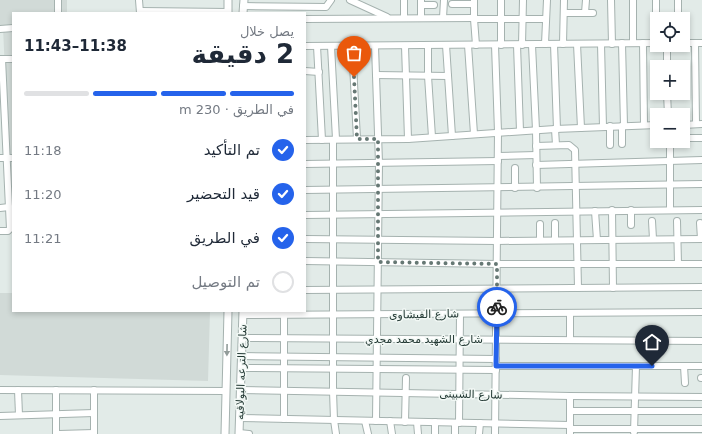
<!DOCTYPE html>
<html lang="ar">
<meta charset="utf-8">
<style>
body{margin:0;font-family:"DejaVu Sans",Cairo,sans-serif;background:#f2f2f3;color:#1f2937;direction:rtl;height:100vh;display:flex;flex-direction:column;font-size:15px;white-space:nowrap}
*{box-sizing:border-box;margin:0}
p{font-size:13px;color:#747a83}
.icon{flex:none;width:22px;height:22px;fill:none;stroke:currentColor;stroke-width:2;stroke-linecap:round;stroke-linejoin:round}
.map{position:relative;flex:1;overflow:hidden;direction:ltr}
.details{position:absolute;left:12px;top:12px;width:294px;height:300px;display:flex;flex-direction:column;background:#fff;border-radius:0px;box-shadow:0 2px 6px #0003;direction:rtl}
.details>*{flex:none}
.controls{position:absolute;left:650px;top:12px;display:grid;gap:8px}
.controls a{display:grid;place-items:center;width:40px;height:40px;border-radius:0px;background:#fff;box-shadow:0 2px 6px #0003;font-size:20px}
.pin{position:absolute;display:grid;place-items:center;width:34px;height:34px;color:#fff;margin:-41px -17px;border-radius:50% 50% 50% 0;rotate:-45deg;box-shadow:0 0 4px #0007}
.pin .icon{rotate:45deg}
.courier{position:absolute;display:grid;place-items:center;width:40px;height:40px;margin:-20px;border:3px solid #2563eb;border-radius:50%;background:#fff;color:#222;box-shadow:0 1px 5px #0007}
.head em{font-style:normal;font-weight:700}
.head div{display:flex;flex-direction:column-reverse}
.head{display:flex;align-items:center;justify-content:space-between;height:68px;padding:0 12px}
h1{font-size:26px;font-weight:700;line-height:30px}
.bar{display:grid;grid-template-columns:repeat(4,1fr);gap:6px 4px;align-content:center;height:48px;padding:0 12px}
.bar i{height:5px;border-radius:3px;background:#e0e1e3}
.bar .active{background:#2563eb}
.bar p{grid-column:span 4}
ol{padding:0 12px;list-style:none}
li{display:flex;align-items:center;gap:12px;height:44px}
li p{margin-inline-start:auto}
li .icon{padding:4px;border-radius:50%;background:#2563eb;color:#fff;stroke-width:4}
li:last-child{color:#747a83}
li i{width:22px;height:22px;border:2px solid #e0e1e3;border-radius:50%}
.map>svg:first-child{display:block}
.built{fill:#d1dad7}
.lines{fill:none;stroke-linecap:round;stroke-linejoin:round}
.minor-casing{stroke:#a5b2af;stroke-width:8}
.tertiary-casing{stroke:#a5b2af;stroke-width:9}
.minor{stroke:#fff;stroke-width:6}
.tertiary{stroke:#fff;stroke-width:7}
.oneway{fill:#929c9a}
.done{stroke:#667874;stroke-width:4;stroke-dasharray:0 7.2}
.route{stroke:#2563eb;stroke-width:5}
.labels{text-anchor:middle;stroke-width:3;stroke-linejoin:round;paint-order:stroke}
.street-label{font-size:11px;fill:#243a35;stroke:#f2f8f5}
</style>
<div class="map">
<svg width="702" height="434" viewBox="0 0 702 434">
<rect width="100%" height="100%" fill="#e2ebe8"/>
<g class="built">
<polygon points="0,0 67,0 67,13 13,13 13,252 3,27 0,27"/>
<polygon points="0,293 13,293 13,311 210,311 208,381 0,375"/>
</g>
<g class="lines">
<defs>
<g id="minor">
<polyline points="58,0 58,13"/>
<polyline points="139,0 140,13"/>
<polyline points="350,0 387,17"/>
<polyline points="474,0 474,19 476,45"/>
<polyline points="611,0 612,44"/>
<polyline points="633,0 633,43"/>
<polyline points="656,0 656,43"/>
<polyline points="452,4 474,4"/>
<polyline points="421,5 434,5"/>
<polyline points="243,6 326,7 331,0"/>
<polyline points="140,11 228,12"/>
<polyline points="564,13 593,13"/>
<polyline points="585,13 586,0"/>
<polyline points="404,18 404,0"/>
<polyline points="421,18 421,0"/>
<polyline points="443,18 444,0"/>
<polyline points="305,19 474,18"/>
<polyline points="474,19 546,19"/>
<polyline points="678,19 678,0"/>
<polyline points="0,29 13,28"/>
<polyline points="622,43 624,126"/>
<polyline points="643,43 644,125"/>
<polyline points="683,43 702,43"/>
<polyline points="695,43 696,124"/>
<polyline points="545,44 547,0"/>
<polyline points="554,44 557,129"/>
<polyline points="563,44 564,0"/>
<polyline points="577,44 581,128"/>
<polyline points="601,44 603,127"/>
<polyline points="428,45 428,76 432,137"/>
<polyline points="446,45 452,136"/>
<polyline points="468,45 474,134"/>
<polyline points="501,45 501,0"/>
<polyline points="517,45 520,131"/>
<polyline points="522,45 523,0"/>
<polyline points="532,45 536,130 537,188"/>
<polyline points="667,45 667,67"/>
<polyline points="305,46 657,43"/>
<polyline points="317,46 322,140"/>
<polyline points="331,46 336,139"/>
<polyline points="352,46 357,139"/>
<polyline points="375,46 379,163 376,421"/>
<polyline points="405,46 408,139"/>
<polyline points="0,59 13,59"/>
<polyline points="305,71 319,72"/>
<polyline points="376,75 448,76"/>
<polyline points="667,93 668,115"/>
<polyline points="683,125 702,124"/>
<polyline points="610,126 610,145"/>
<polyline points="622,126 622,144"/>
<polyline points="555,129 556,145"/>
<polyline points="683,138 702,138"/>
<polyline points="305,140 408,139 555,129 657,125"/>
<polyline points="333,140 333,391 334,420 336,434"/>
<polyline points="670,141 670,210"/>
<polyline points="536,146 569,145 575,150 578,288"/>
<polyline points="498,156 536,155"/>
<polyline points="0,158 13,158"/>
<polyline points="305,164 498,161"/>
<polyline points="536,165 702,160"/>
<polyline points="515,168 515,188"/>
<polyline points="305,190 702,184"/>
<polyline points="0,208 9,207"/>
<polyline points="612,210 613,288"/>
<polyline points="631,210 631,225"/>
<polyline points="595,211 597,240"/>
<polyline points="305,215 702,210"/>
<polyline points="652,221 653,239"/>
<polyline points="677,221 678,264"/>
<polyline points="555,223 555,240"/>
<polyline points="700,223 701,239"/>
<polyline points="540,224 540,240"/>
<polyline points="0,231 8,231 10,229 2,59"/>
<polyline points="305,239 497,241 702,239"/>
<polyline points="305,261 497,264 702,264"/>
<polyline points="305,290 702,287"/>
<polyline points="570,313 570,340"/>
<polyline points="243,315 702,312"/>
<polyline points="242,338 702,341"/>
<polyline points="241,356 496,359"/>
<polyline points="496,366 702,366"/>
<polyline points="684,366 685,383"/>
<polyline points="241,368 496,370"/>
<polyline points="701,378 702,378"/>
<polyline points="0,390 226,391"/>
<polyline points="18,390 19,415"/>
<polyline points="56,390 56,434"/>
<polyline points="94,390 94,434"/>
<polyline points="240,390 570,396 702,397"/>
<polyline points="570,411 702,411"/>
<polyline points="0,416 94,413"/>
<polyline points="240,418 570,425"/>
<polyline points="284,419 284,313"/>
<polyline points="365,421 368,434"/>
<polyline points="390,421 392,434"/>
<polyline points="405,422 406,378"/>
<polyline points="417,422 418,434"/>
<polyline points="435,422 435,434"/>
<polyline points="459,423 460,314"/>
<polyline points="570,429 702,429"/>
<polyline points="634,432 636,366"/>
<polyline points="239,433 249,434"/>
<polyline points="59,434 94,433"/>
<polyline points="455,434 455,423"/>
<polyline points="479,434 480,423"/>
<polyline points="495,434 498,132 495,45"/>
<polyline points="570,434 570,396"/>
</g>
<g id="tertiary">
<polyline points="228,13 228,0"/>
<polyline points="243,13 244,0"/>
<polyline points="225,434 228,311"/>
<polyline points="239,434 243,311"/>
</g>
</defs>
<use href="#minor" class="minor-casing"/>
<use href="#tertiary" class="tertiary-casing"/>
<use href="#minor" class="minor"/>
<use href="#tertiary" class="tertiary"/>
</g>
<defs><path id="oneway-solid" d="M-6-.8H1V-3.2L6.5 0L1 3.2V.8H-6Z"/></defs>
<use class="oneway" href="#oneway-solid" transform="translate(227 350) rotate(91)"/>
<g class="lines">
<polyline class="done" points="354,77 357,139 378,139 378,262 497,264 497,307"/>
<polyline class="route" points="497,307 496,366 652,366"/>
</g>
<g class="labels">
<g class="street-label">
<text transform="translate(424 314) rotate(-1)" y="4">شارع الفيشاوى</text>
<text x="424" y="343">شارع الشهيد محمد مجدي</text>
<text transform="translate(241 372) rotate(-88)" y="4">شارع الترعه البولاقيه</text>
<text transform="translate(471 394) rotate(1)" y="4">شارع الشبينى</text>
</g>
</g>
</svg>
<div class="controls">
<a><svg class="icon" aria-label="locate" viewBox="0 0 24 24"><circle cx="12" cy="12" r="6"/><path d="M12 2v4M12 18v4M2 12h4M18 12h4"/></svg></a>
<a>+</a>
<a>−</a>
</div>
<div class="pin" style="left:354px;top:77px;background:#ea580c"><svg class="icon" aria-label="bag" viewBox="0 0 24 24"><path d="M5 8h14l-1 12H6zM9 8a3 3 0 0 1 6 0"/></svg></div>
<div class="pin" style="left:652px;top:366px;background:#1f2937"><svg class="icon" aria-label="home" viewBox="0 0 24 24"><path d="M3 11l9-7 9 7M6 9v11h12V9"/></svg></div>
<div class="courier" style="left:497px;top:307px"><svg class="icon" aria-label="bike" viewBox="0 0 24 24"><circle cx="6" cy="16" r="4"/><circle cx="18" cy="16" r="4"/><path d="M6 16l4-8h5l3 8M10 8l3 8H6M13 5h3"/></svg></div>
<section class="details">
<div class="head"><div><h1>2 دقيقة</h1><p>يصل خلال</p></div><em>11:38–11:43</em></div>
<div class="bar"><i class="active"></i><i class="active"></i><i class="active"></i><i></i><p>في الطريق · 230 m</p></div>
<ol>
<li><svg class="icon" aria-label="check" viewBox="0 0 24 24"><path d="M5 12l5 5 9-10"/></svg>تم التأكيد<p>11:18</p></li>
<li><svg class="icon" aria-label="check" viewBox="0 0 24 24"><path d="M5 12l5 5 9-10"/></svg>قيد التحضير<p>11:20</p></li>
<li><svg class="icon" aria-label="check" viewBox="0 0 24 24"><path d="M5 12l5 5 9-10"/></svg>في الطريق<p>11:21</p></li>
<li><i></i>تم التوصيل</li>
</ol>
</section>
</div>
